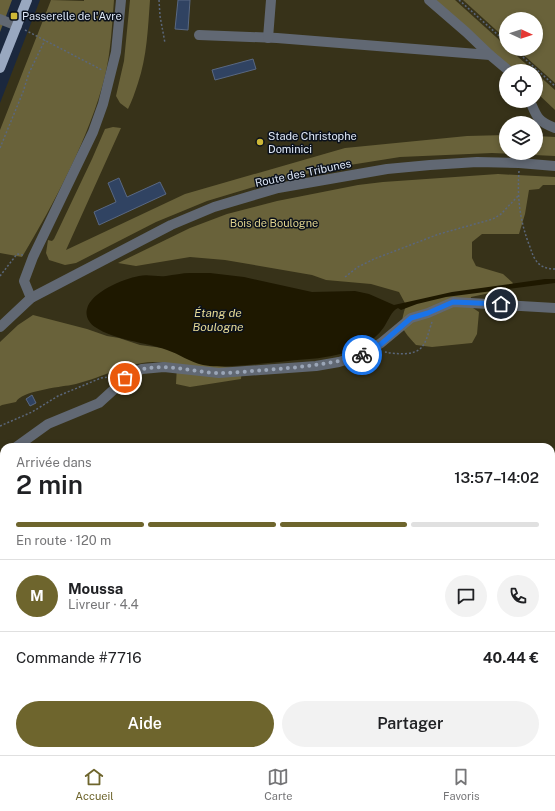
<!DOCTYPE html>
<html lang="fr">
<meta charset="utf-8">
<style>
body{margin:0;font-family:"Public Sans",sans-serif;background:#f2f2f2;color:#202124;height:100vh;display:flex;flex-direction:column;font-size:15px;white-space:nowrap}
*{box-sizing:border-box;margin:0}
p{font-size:13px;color:#757577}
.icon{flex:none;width:22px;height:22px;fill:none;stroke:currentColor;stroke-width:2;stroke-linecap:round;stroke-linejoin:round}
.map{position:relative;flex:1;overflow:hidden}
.panel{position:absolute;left:0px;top:443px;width:555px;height:312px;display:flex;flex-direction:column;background:#fff;border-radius:12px 12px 0 0;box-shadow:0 2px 6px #0003}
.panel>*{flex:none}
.needle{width:26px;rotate:93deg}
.controls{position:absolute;left:499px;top:12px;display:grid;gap:8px}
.controls a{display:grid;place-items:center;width:44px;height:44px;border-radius:50%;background:#fff;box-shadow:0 2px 6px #0003;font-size:20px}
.pin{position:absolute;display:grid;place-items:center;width:34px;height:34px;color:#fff;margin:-17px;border:2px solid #fff;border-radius:50%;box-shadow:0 1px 4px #0007}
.courier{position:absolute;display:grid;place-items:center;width:40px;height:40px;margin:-20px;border:3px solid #1a73e8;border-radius:50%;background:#fff;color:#222;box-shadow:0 1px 5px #0007}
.summary em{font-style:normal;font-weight:600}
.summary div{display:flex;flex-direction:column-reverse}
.summary{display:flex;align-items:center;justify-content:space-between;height:68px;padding:0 16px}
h1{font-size:26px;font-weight:600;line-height:30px}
.bar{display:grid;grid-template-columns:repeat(4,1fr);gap:6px 4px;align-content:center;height:48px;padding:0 16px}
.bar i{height:5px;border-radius:3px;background:#e0e0e0}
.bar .selected{background:#6e652d}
.bar p{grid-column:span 4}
.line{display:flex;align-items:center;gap:10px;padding:0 16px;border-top:1px solid #e0e0e0}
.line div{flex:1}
.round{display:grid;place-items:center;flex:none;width:42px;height:42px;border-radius:21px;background:#f2f2f2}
.primary-button{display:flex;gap:8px;margin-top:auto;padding:8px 16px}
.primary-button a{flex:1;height:46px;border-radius:24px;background:#6e652d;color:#fff;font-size:16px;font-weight:600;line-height:46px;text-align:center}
.primary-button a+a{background:#f2f2f2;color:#202124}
.menu{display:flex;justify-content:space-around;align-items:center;height:56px;border-top:1px solid #e0e0e0;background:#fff;font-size:11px;color:#757577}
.menu a{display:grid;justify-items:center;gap:2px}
.menu .selected{color:#6e652d}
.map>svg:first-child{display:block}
.green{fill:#373219;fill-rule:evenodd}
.forest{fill:#69623a}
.water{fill:#1e1800}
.building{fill:#304362;stroke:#596882}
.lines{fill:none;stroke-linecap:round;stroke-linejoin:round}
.path{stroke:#5b677b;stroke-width:1.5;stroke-dasharray:2 2;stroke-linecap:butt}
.minor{stroke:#616873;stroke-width:10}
.major{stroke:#99a8c0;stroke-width:10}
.done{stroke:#9aa5b6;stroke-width:4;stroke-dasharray:0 7.2}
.route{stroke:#1a73e8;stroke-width:5}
.poi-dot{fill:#ceb837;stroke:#0b111b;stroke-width:1.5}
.labels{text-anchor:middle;stroke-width:3;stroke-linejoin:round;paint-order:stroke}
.poi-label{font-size:11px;fill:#dfe8f7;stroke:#0b111b;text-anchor:start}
.street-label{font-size:11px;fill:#dfe8f7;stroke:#0b111b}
.park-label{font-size:11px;fill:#ded18d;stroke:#0b111b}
.water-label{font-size:12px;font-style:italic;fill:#e4d894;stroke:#0b111b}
</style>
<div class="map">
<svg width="555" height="755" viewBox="0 0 555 755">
<rect width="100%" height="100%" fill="#1b283e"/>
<path class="green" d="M40 0H555V755H0V103ZM506 19H536V49H506ZM506 71H536V101H506ZM506 123H536V153H506ZM4 447H551V751H4Z"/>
<g class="forest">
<polygon points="0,0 12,0 0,32"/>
<path d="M51 0 84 1V0H114C112 25 111 51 105 76 90 136 54 204 22 257L0 253V130Z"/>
<path d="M130 0H150C148 27 147 57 138 83 135 92 132 101 128 109L120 103 116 96 124 61Z"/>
<polygon points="433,0 455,0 506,46 506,49 509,49 534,71 514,71"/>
<polygon points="463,0 555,0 555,83 517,49 536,49 536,19 506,19 506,39"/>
<polygon points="536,73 555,90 555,110 536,92"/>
<polygon points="113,127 121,128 66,250 185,194 345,148 467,136 506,135 506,153 536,153 536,136 555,137 555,156 492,153 400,157 331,168 260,185 207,201 156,222 76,263 65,265 49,260 46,253 48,240 52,241 54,239 92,159 105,129"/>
<path d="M498 174 555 177V185H543L539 189 529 190 525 214 519 234H482L472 242V258L476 266 503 274 513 283 509 289 471 297 470 306 479 312 477 334 472 343 432 347 416 345C401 328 399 328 406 305L399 292 371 284 326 280 312 275 225 260 190 257 136 266 118 263 190 228 227 214 277 201 358 185 383 182Z"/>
<path d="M33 315 87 329 107 336 119 338 140 345 178 350 217 366 242 369 241 379 190 387 176 384 177 365C169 364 161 362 153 362 124 363 98 380 71 385 60 387 21 391 16 402L2 405 0 406V342L18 325Z"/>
</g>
<path class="water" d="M190 273H210L244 277 312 292 355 291 369 294 394 305 452 292 545 279H555V283L446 297 417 304 401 310 398 308C392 310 388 321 384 327 373 343 355 351 336 355 320 359 304 359 288 361 268 363 251 365 231 366 222 366 212 367 203 365 190 362 179 354 167 350 145 342 114 340 95 327 89 323 85 316 87 309 91 292 123 279 139 276 148 274 157 277 166 276 174 275 182 273 190 273Z"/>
<g class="building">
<polygon points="178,0 190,0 188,30 175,29"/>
<polygon points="253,59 256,69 215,80 212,70"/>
<polygon points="119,178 127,197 160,182 166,194 99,225 94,212 116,202 108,183"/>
<polygon points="32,395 36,403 30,406 26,399"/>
</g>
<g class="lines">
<g class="path">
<polyline points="159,0 160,16 165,43"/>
<polyline points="459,0 506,42"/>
<polyline points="25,30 102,70"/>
<polyline points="514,49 555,86"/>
<polyline points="0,148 23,92 29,73 45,40"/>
<path d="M519 171C517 198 520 222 530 247 532 253 534 259 538 263 543 268 549 269 555 269"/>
<polyline points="0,276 17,254 23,255"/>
<polyline points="345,277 358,267 374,259 439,234 493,219 501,214 518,196"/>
<path d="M385 352C395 354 413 356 421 348 427 342 429 330 432 322"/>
<polyline points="0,426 32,412 58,396 101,378 115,376"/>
</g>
<g class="minor">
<polyline points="429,0 466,32 490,55"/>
<polyline points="0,19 17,26"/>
<polyline points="199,35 277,38 490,55 509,71"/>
<polyline points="268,38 271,0"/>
<path d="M530 101C537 117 537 121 555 128"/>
<polyline points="31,298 24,281 33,257 93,132 103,104 116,52 121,0"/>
<polyline points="0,327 31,298 171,225 214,207 278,188 387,169 430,165 477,162 519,163 555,166"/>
<polyline points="16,447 48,424 99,403 132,373 142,369 164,367 219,373 316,366 339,362 362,355 381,343 411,318 428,313 453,302 555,308"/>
<polyline points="0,463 4,459"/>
<polyline points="551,732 555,733"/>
</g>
<polyline class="major" points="0,68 27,0"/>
</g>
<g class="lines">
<path class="done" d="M125 378C151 357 190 373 220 373 235 373 251 371 266 370 300 367 329 365 362 355"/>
<polyline class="route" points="362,355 381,344 411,318 428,313 453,302 501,304"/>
</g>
<g class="poi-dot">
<rect x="10" y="12" width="8" height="8" rx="2"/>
<circle cx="260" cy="142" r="4"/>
</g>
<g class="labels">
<g class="poi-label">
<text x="22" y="20">Passerelle de l'Avre</text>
<text x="268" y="140">Stade Christophe<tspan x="268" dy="13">Dominici</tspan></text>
</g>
<g class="street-label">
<text transform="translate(303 173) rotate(-12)" y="4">Route des Tribunes</text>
</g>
<g class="park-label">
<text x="274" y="227">Bois de Boulogne</text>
</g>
<g class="water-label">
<text x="218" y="317">Étang de<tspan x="218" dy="14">Boulogne</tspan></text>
</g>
</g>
</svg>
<div class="controls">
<a><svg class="needle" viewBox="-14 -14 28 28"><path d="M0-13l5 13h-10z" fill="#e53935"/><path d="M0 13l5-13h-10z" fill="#757577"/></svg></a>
<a><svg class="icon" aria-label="locate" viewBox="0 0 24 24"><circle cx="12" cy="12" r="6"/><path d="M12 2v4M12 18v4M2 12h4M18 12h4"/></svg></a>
<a><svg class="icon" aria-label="layers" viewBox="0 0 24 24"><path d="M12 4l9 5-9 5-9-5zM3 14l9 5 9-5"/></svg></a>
</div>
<div class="pin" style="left:125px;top:378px;background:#ea580c"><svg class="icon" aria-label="bag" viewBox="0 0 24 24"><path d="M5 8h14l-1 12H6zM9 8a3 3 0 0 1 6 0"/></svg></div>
<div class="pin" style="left:501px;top:304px;background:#1f2937"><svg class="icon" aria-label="home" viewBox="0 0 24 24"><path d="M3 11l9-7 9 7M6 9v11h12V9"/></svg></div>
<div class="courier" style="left:362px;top:355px"><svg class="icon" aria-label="bike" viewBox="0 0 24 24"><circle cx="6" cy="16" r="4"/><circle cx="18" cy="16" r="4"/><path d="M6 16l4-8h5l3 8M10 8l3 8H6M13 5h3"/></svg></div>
<section class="panel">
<div class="summary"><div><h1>2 min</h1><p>Arrivée dans</p></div><em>13:57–14:02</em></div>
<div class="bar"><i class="selected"></i><i class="selected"></i><i class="selected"></i><i></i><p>En route · 120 m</p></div>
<div class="line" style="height:72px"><b class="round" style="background:#6e652d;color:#fff">M</b><div><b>Moussa</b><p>Livreur · 4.4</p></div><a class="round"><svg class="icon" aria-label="chat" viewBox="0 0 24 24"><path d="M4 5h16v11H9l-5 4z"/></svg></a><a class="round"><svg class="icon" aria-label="phone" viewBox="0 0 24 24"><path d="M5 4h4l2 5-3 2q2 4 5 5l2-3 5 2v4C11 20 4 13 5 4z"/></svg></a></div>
<div class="line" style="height:52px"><div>Commande #7716</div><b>40.44 €</b></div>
<div class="primary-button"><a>Aide</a><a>Partager</a></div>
</section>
</div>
<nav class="menu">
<a class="selected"><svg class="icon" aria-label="home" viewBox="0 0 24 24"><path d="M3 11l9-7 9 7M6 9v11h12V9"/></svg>Accueil</a>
<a><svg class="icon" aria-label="map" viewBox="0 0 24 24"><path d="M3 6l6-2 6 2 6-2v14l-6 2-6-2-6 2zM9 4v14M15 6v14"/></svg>Carte</a>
<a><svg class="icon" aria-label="saved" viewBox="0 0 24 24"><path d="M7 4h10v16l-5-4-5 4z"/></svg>Favoris</a>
</nav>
